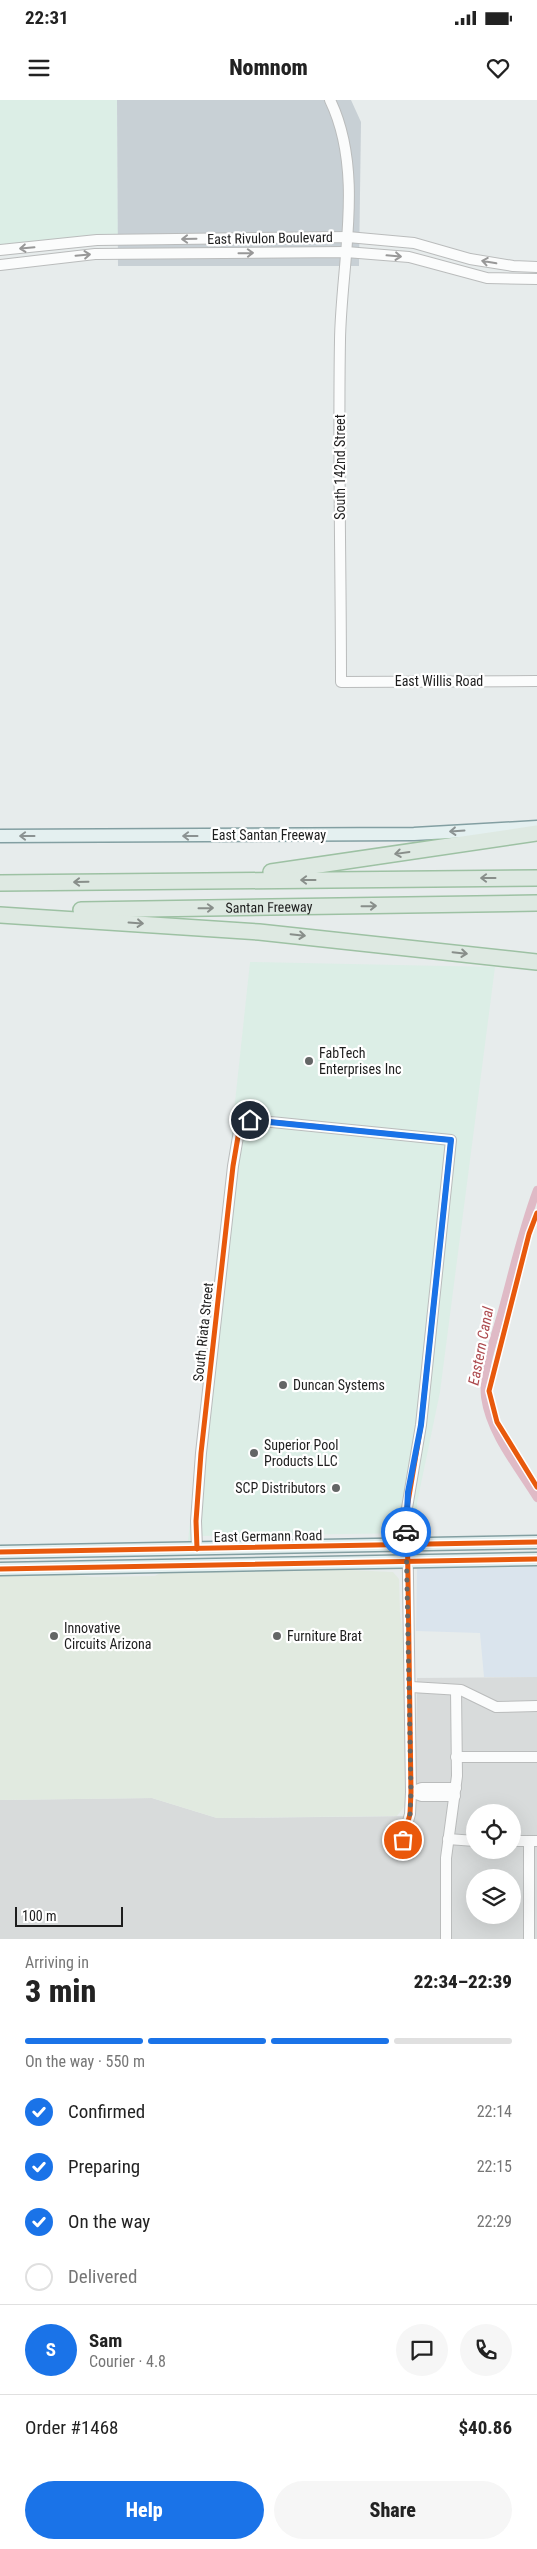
<!DOCTYPE html>
<meta charset="utf-8">
<style>
body{margin:0;font-family:"Roboto Condensed",sans-serif;background:#f6f6f6;color:#222;height:100vh;display:flex;flex-direction:column;font-size:19px;white-space:nowrap}
*{box-sizing:border-box;margin:0}
p{font-size:16px;color:#767676}
.icon{flex:none;width:28px;height:28px;fill:none;stroke:currentColor;stroke-width:2;stroke-linecap:round;stroke-linejoin:round}
.map{position:relative;height:1839px;overflow:hidden}
.details{display:flex;flex-direction:column;background:#fff;flex:1}
.details>*{flex:none}
.controls{position:absolute;left:466px;top:1704px;display:grid;gap:10px}
.controls a{display:grid;place-items:center;width:55px;height:55px;border-radius:50%;background:#fff;box-shadow:0 5px 20px #0002;font-size:25px}
.scale{position:absolute;left:15px;bottom:12px;width:108px;box-sizing:border-box;padding-left:5px;border:2px solid #1e1e1e;border-top:0;font-size:14px;line-height:18px;white-space:nowrap;color:#1e1e1e;-webkit-text-stroke:4px #fff;paint-order:stroke}
.pin{position:absolute;display:grid;place-items:center;width:42px;height:42px;color:#fff;margin:-21px;border:2px solid #fff;border-radius:50%;box-shadow:0 1px 5px #0007}
.courier{position:absolute;display:grid;place-items:center;width:50px;height:50px;margin:-25px;border:4px solid #1a73e8;border-radius:50%;background:#fff;color:#222;box-shadow:0 1px 6px #0007}
.headline em{font-style:normal;font-weight:800}
.headline div{display:flex;flex-direction:column-reverse}
.headline{display:flex;align-items:center;justify-content:space-between;height:85px;padding:0 25px}
h1{font-size:32px;font-weight:800;line-height:38px}
.bar{display:grid;grid-template-columns:repeat(4,1fr);gap:8px 5px;align-content:center;height:60px;padding:0 25px}
.bar i{height:6px;border-radius:4px;background:#e0e0e0}
.bar .current{background:#1a73e8}
.bar p{grid-column:span 4}
.line{display:flex;align-items:center;gap:12px;padding:0 25px;border-top:1px solid #e0e0e0}
.line div{flex:1}
.round{display:grid;place-items:center;flex:none;width:52px;height:52px;border-radius:26px;background:#f6f6f6}
ol{padding:0 25px;list-style:none}
li{display:flex;align-items:center;gap:15px;height:55px}
li p{margin-inline-start:auto}
li .icon{padding:5px;border-radius:50%;background:#1a73e8;color:#fff;stroke-width:4}
li:last-child{color:#767676}
li i{width:28px;height:28px;border:2px solid #e0e0e0;border-radius:50%}
.primary-button{display:flex;gap:10px;margin-top:auto;padding:10px 25px}
.primary-button a{flex:1;height:58px;border-radius:30px;background:#1a73e8;color:#fff;font-size:20px;font-weight:800;line-height:58px;text-align:center}
.primary-button a+a{background:#f6f6f6;color:#222}
.status{display:flex;justify-content:space-between;align-items:center;height:35px;padding:0 25px;background:#fff;direction:ltr}
.status svg{height:14px;fill:currentColor}
header{display:flex;justify-content:space-between;align-items:center;height:65px;padding:0 25px;background:#fff;font-size:22px;font-weight:800}
.map>svg:first-child{display:block}
.residential{fill:#d8dbdb;fill-rule:evenodd}
.commercial{fill:#dceee6}
.industrial{fill:#e1eae0}
.construction{fill:#c8d0d5}
.farmland{fill:#dae4ed}
.lines{fill:none;stroke-linecap:round;stroke-linejoin:round}
.canal{stroke:#dfbac6;stroke-width:8}
.minor-casing{stroke:#babcbc;stroke-width:12}
.major-casing{stroke:#839fa2;stroke-width:15}
.highway-casing{stroke:#9dc1a3;stroke-width:18}
.minor{stroke:#fbfcfc;stroke-width:10}
.major{stroke:#e4f0f0;stroke-width:12}
.highway{stroke:#dee9e2;stroke-width:15}
.cycleway-casing{stroke:#fff;stroke-width:8}
.cycleway{stroke:#e8590c;stroke-width:5}
.oneway{stroke:#989898}
.oneway2{stroke:#8b9292}
.oneway3{stroke:#888e8a}
.done{stroke:#646666;stroke-width:5;stroke-dasharray:0 9}
.route{stroke:#1a73e8;stroke-width:6}
.poi-dot{fill:#646666;stroke:#fff;stroke-width:2}
.labels{text-anchor:middle;stroke-width:4.5;stroke-linejoin:round;paint-order:stroke}
.street-label{font-size:14px;fill:#1e1e1e;stroke:#fff}
.poi-label{font-size:14px;fill:#1e1e1e;stroke:#fff;text-anchor:start}
.water-label{font-size:15px;font-style:italic;fill:#ad4b4f;stroke:#fff}
</style>
<div class="status"><b>22:31</b><svg viewBox="0 0 49 12"><path d="M0 12V9h3v3zM5 12V6h3v6zM10 12V3h3v9zM15 12V0h3v12zM26 1h20v11H26zM47 4h2v5h-2z"/></svg></div>
<header><svg class="icon" aria-label="menu" viewBox="0 0 24 24"><path d="M4 6h16M4 12h16M4 18h16"/></svg>Nomnom<svg class="icon" aria-label="heart" viewBox="0 0 24 24"><path d="M12 20l-8-8c-3-5 5-10 8-4 3-6 11-1 8 4z"/></svg></header>
<div class="map">
<svg width="537" height="1839" viewBox="0 0 537 1839">
<rect width="100%" height="100%" fill="#e7ecec"/>
<path class="residential" d="M537 1577V1839H0V1700L152 1698 217 1718 415 1716 417 1578ZM475 1712H512V1750H475ZM475 1778H512V1815H475Z"/>
<g class="commercial">
<polygon points="0,0 117,0 118,135 96,135 0,145"/>
<polygon points="250,862 495,867 440,1292 417,1403 418,1433 203,1436 188,1441"/>
</g>
<polygon class="industrial" points="328,1469 393,1472 399,1479 400,1514 405,1547 407,1680 406,1704 397,1716 217,1718 152,1698 0,1700 0,1475 67,1474 93,1477 155,1476 162,1472"/>
<polygon class="construction" points="117,0 351,0 361,22 359,166 118,166"/>
<polygon class="farmland" points="537,1467 537,1577 484,1577 480,1533 416,1531 417,1469"/>
<g class="lines">
<path class="canal" d="M537 1090C522 1130 513 1171 502 1211 495 1237 482 1269 485 1297 490 1334 518 1367 537 1398"/>
<defs>
<g id="minor">
<path d="M330 0C365 72 341 164 340 240 338 354 341 468 341 582L537 581"/>
<polyline points="0,150 97,140 348,137 414,143 470,159 513,166 537,167"/>
<polyline points="0,165 95,154 346,152 409,157 487,178 537,179"/>
<polyline points="197,1449 196,1421 201,1353 233,1066 241,1019 451,1040 421,1325 407,1408 411,1692 410,1714 403,1740"/>
<polyline points="411,1587 461,1590 496,1607 537,1606"/>
<polyline points="456,1657 537,1657"/>
<polyline points="411,1692 422,1688 456,1688"/>
<polyline points="411,1692 422,1696 455,1696"/>
<polyline points="448,1739 475,1741"/>
<polyline points="512,1741 537,1741"/>
<polyline points="529,1741 529,1839"/>
<polyline points="446,1839 446,1758 457,1676 456,1590"/>
</g>
<g id="major">
<polyline points="0,736 414,734 537,727"/>
<polyline points="0,1452 537,1442"/>
<polyline points="0,1469 537,1459"/>
</g>
<g id="highway">
<polyline points="271,772 537,733"/>
<polyline points="0,783 537,778"/>
<path id="s1" d="M81 810 537 803"/>
<polyline points="0,815 259,832 537,862"/>
</g>
</defs>
<use href="#minor" class="minor-casing"/>
<use href="#major" class="major-casing"/>
<use href="#highway" class="highway-casing"/>
<use href="#minor" class="minor"/>
<use href="#major" class="major"/>
<use href="#highway" class="highway"/>
<defs>
<g id="cycleway">
<polyline points="537,1113 529,1134 489,1291 497,1322 537,1387"/>
<polyline points="197,1449 196,1421 201,1353 233,1066 241,1019 451,1040 421,1325 407,1408 411,1692 410,1714 403,1740"/>
<polyline points="0,1452 537,1442"/>
<polyline points="0,1469 537,1459"/>
</g>
</defs>
<use href="#cycleway" class="cycleway-casing"/>
<use href="#cycleway" class="cycleway"/>
</g>
<defs><path id="oneway-shaft" d="M-6 0H5M1.5-3L5.5 0L1.5 3" fill="none" stroke-width="1.6" stroke-linecap="round" stroke-linejoin="round" transform="scale(1.25)"/></defs>
<g class="oneway">
<use href="#oneway-shaft" transform="translate(189 139) rotate(179)"/>
<use href="#oneway-shaft" transform="translate(27 148) rotate(175)"/>
<use href="#oneway-shaft" transform="translate(246 153) rotate(-1)"/>
<use href="#oneway-shaft" transform="translate(83 155) rotate(-5)"/>
<use href="#oneway-shaft" transform="translate(394 156) rotate(5)"/>
<use href="#oneway-shaft" transform="translate(489 162) rotate(-170)"/>
</g>
<g class="oneway2">
<use href="#oneway-shaft" transform="translate(457 731) rotate(176)"/>
<use href="#oneway-shaft" transform="translate(27 736) rotate(180)"/>
<use href="#oneway-shaft" transform="translate(190 736) rotate(180)"/>
</g>
<g class="oneway3">
<use href="#oneway-shaft" transform="translate(402 753) rotate(172)"/>
<use href="#oneway-shaft" transform="translate(488 778) rotate(180)"/>
<use href="#oneway-shaft" transform="translate(308 780) rotate(180)"/>
<use href="#oneway-shaft" transform="translate(81 782) rotate(179)"/>
<use href="#oneway-shaft" transform="translate(369 806) rotate(-1)"/>
<use href="#oneway-shaft" transform="translate(206 808) rotate(-1)"/>
<use href="#oneway-shaft" transform="translate(136 823) rotate(4)"/>
<use href="#oneway-shaft" transform="translate(298 835) rotate(6)"/>
<use href="#oneway-shaft" transform="translate(460 853) rotate(6)"/>
</g>
<g class="lines">
<polyline class="done" points="403,1740 410,1714 411,1692 406,1432"/>
<polyline class="route" points="250,1020 451,1040 421,1325 408,1392 406,1432"/>
</g>
<g class="poi-dot">
<circle cx="309" cy="961" r="5"/>
<circle cx="283" cy="1285" r="5"/>
<circle cx="254" cy="1353" r="5"/>
<circle cx="336" cy="1388" r="5"/>
<circle cx="54" cy="1536" r="5"/>
<circle cx="277" cy="1536" r="5"/>
</g>
<g class="labels">
<g class="street-label">
<text transform="translate(270 138) rotate(-1)" y="5">East Rivulon Boulevard</text>
<text transform="translate(340 367) rotate(-90)" y="5">South 142nd Street</text>
<text x="439" y="586">East Willis Road</text>
<text x="269" y="740">East Santan Freeway</text>
<text dy="5" stroke="none"><textPath href="#s1" startOffset="188">Santan Freeway</textPath></text>
<text transform="translate(203 1232) rotate(-84)" y="5">South Riata Street</text>
<text transform="translate(268 1436) rotate(-1)" y="5">East Germann Road</text>
</g>
<g class="poi-label">
<text x="319" y="958">FabTech<tspan x="319" dy="16">Enterprises Inc</tspan></text>
<text x="293" y="1290">Duncan Systems</text>
<text x="264" y="1350">Superior Pool<tspan x="264" dy="16">Products LLC</tspan></text>
<text x="326" y="1393" text-anchor="end">SCP Distributors</text>
<text x="64" y="1533">Innovative<tspan x="64" dy="16">Circuits Arizona</tspan></text>
<text x="287" y="1541">Furniture Brat</text>
</g>
<g class="water-label">
<text transform="translate(481 1246) rotate(-79)" y="5">Eastern Canal</text>
</g>
</g>
</svg>
<div class="controls">
<a><svg class="icon" aria-label="locate" viewBox="0 0 24 24"><circle cx="12" cy="12" r="6"/><path d="M12 2v4M12 18v4M2 12h4M18 12h4"/></svg></a>
<a><svg class="icon" aria-label="layers" viewBox="0 0 24 24"><path d="M12 4l9 5-9 5-9-5zM3 14l9 5 9-5"/></svg></a>
</div>
<div class="scale">100 m</div>
<div class="pin" style="left:403px;top:1740px;background:#ea580c"><svg class="icon" aria-label="bag" viewBox="0 0 24 24"><path d="M5 8h14l-1 12H6zM9 8a3 3 0 0 1 6 0"/></svg></div>
<div class="pin" style="left:250px;top:1020px;background:#1f2937"><svg class="icon" aria-label="home" viewBox="0 0 24 24"><path d="M3 11l9-7 9 7M6 9v11h12V9"/></svg></div>
<div class="courier" style="left:406px;top:1432px"><svg class="icon" aria-label="car" viewBox="0 0 24 24"><path d="M5 17H2v-5l4-1 3-4h7l3 4 3 1v5h-3M9 17h6M6 11h13"/><circle cx="7" cy="17" r="2"/><circle cx="17" cy="17" r="2"/></svg></div>
</div>
<section class="details">
<div class="headline"><div><h1>3 min</h1><p>Arriving in</p></div><em>22:34–22:39</em></div>
<div class="bar"><i class="current"></i><i class="current"></i><i class="current"></i><i></i><p>On the way · 550 m</p></div>
<ol>
<li><svg class="icon" aria-label="check" viewBox="0 0 24 24"><path d="M5 12l5 5 9-10"/></svg>Confirmed<p>22:14</p></li>
<li><svg class="icon" aria-label="check" viewBox="0 0 24 24"><path d="M5 12l5 5 9-10"/></svg>Preparing<p>22:15</p></li>
<li><svg class="icon" aria-label="check" viewBox="0 0 24 24"><path d="M5 12l5 5 9-10"/></svg>On the way<p>22:29</p></li>
<li><i></i>Delivered</li>
</ol>
<div class="line" style="height:90px"><b class="round" style="background:#1a73e8;color:#fff">S</b><div><b>Sam</b><p>Courier · 4.8</p></div><a class="round"><svg class="icon" aria-label="chat" viewBox="0 0 24 24"><path d="M4 5h16v11H9l-5 4z"/></svg></a><a class="round"><svg class="icon" aria-label="phone" viewBox="0 0 24 24"><path d="M5 4h4l2 5-3 2q2 4 5 5l2-3 5 2v4C11 20 4 13 5 4z"/></svg></a></div>
<div class="line" style="height:65px"><div>Order #1468</div><b>$40.86</b></div>
<div class="primary-button"><a>Help</a><a>Share</a></div>
</section>
